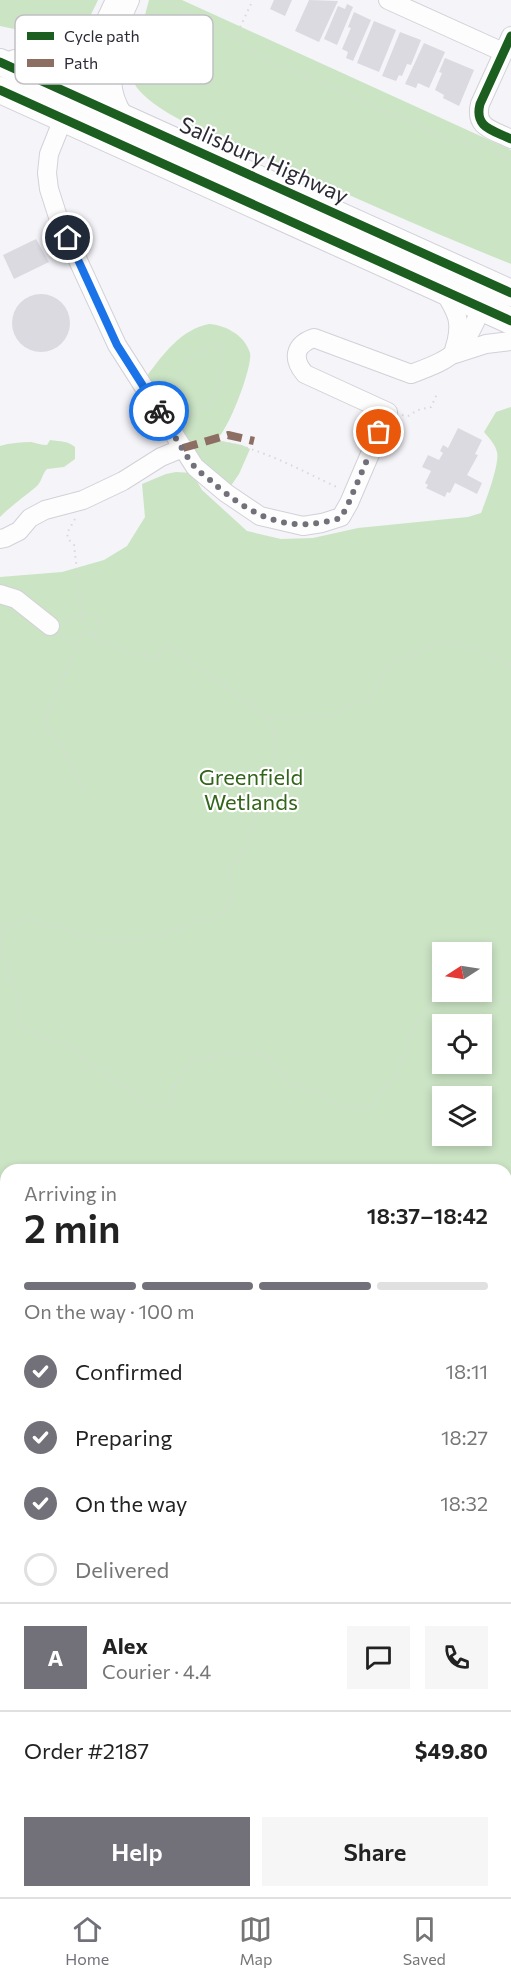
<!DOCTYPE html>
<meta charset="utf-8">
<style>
body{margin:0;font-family:Commissioner,sans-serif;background:#f6f6f6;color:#222;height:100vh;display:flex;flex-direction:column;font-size:22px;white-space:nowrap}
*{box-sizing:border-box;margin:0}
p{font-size:20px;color:#767676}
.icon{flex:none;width:33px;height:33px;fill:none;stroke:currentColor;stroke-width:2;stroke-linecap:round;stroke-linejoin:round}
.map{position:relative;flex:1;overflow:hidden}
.side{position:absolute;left:0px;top:1164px;width:512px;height:734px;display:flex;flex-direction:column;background:#fff;border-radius:18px 18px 0 0;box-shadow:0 3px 9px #0003}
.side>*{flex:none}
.needle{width:39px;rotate:258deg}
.controls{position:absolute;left:432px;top:942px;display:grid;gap:12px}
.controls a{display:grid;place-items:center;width:60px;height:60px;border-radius:0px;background:#fff;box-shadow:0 3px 9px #0003;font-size:30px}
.pin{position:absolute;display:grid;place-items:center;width:51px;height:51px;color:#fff;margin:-26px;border:3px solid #fff;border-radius:50%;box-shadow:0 2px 6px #0007}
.courier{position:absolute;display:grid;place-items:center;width:60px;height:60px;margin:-30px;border:4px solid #1a73e8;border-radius:50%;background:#fff;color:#222;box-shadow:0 2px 8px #0007}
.summary em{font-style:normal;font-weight:600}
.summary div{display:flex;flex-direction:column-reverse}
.summary{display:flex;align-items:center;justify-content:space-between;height:102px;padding:0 24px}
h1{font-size:39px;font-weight:600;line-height:45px}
.bar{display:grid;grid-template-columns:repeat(4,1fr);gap:9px 6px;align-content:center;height:72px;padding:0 24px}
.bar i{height:8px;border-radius:4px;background:#e0e0e0}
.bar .on{background:#72717a}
.bar p{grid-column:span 4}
.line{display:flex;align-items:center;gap:15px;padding:0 24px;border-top:2px solid #e0e0e0}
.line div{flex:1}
.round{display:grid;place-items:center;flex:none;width:63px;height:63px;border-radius:0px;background:#f6f6f6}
ol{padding:0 24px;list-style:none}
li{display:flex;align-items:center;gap:18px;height:66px}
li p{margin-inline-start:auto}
li .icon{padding:6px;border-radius:50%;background:#72717a;color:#fff;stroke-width:4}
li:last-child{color:#767676}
li i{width:33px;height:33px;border:3px solid #e0e0e0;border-radius:50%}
.button{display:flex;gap:12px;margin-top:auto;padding:12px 24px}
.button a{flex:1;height:69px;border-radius:0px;background:#72717a;color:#fff;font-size:24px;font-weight:600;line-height:69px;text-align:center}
.button a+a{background:#f6f6f6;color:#222}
.dock{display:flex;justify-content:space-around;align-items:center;height:84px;border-top:2px solid #e0e0e0;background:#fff;font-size:16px;color:#767676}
.dock a{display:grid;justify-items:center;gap:3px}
.dock .on{color:#72717a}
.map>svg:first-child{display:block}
.green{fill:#cbe4c4;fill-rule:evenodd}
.water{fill:#64c8d9}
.building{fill:#dbdae1}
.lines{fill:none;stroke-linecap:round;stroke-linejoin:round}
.minor-casing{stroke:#d2d1d8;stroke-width:20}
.highway-casing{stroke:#d2d1d8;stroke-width:28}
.path{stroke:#d9d9da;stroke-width:2;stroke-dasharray:1.5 4.5;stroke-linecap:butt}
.minor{stroke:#fdfdfe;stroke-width:18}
.highway{stroke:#fdfdfe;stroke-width:26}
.quiet{stroke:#8d6e63;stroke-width:8;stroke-dasharray:15 8;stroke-linecap:butt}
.cycleway-casing{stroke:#fff;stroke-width:13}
.cycleway{stroke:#1b5e20;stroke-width:9}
.done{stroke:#72717a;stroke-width:6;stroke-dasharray:0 10.8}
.route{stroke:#1a73e8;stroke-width:8}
.labels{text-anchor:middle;stroke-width:4.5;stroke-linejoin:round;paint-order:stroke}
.street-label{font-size:22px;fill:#2c2a35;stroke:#fff}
.park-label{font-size:22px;fill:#32641a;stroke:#fff}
.key{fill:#fff;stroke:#c0bfc2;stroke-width:1.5}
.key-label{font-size:16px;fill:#2c2a35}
</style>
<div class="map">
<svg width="511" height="1897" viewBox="0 0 511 1897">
<rect width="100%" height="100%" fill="#f4f4f9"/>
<g class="green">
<polygon points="0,0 98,0 80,37 69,47 53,45 24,31 0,26"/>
<path d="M149 0H182L511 150V264C431 232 353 197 275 162 237 145 164 120 138 89 133 83 132 75 131 67Z"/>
<path d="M209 324C225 325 245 335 250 353 253 366 228 432 216 440L242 445 250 449 239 474 226 493 195 467 147 376C163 354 182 329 209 324Z"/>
<path d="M511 407V1178L506 1180V1170H6V1318L0 1320V577L62 572 104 560 127 546 145 517 142 484 166 474 176 472 192 473 202 490 247 531 281 539 313 538 358 528 468 517 481 513C486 501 500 463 497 452 495 444 489 438 484 432L496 412ZM442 952H482V992H442ZM442 1024H482V1064H442ZM442 1096H482V1136H442Z"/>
<path d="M50 440C61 442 66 440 75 447V459L64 467 47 469C42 474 42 481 37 486 25 496 12 505 0 517V446C10 443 21 442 31 442 37 443 41 445 47 445Z"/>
</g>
<polygon class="water" points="511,1313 511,1897 0,1897 0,1458 6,1457 6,1892 506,1892 506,1315"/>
<g class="building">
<polygon points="274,0 292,0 285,16 270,9"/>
<polygon points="309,0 338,1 319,42 295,31"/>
<polygon points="347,4 353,7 337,45 324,39 338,6 345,9"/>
<polygon points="354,12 371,20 353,61 346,58 348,52 342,49 351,28 348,27"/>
<polygon points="374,21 396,30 379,72 357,63"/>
<polygon points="400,32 421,40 411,65 407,64 402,76 399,75 396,81 382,76"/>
<polygon points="424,43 445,52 429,88 418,83 416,88 405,84"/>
<polygon points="445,58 474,70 459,106 443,98 444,95 435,90 442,73 439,72"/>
<polygon points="36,239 49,262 14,279 3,255"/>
<circle cx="41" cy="323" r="29"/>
<polygon points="458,428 482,440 475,454 478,455 467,475 482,483 477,494 455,483 450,493 447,492 445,497 426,488 428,485 425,483 431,471 422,467 428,455 439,460 443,453 440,451 443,445 448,448"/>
</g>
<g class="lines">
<defs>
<g id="minor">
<polyline points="388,0 503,52"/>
<path d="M511 36 480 104C474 128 493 130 511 139"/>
<polyline points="71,94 115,0"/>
<polyline points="85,101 130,0"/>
<path d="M63 119 49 154 47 173 49 189 58 217 117 345 195 467 226 493 260 516 303 526 322 523 341 517 349 503 388 412 305 374C292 359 294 345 314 338L411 374C457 357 462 352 482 307"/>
<path d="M443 290C458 314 463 323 454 350"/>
<polyline points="455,354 486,344 511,341"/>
<polyline points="0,539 5,538 19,531 30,518 45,510 83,500 123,481 161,457 183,448"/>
<polyline points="0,594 16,599 50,626"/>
</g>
<g id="highway">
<path d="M116 30C110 64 100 86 120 117"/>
<polyline points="0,62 511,293"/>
<polyline points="15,63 66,64 88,55"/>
<polyline points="0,90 511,321"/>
<polyline points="506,1199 511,1197"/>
<polyline points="506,1246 511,1245"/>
<polyline points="0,1340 6,1338"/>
<polyline points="0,1384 6,1382"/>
</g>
</defs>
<use href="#minor" class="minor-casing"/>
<use href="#highway" class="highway-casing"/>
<g class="path">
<polyline points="161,0 232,36 262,57 426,129 446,140 487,147"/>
<polyline points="235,38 251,4"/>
<polyline points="492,149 511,160"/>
<path d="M178 410C172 377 187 351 221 343 224 377 219 405 184 419"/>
<polyline points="402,415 408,416 418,410 431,407 438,392"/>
<path d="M199 443C238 434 303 472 339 488"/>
<path d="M75 519 67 533 68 539 74 545 83 623C95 647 134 651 156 660L167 645 268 717 276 737V746L268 780 267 802 258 813 245 848 229 871 231 900 223 913 152 938 116 941 75 935 64 926 41 924 29 919 10 925 2 933 0 941 2 953 8 962V973L16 988 19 1001V1025L30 1032 65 1045 76 1051 98 1070 133 1092 141 1101 150 1105 173 1104 172 1091 185 1069 195 1059 228 1054 256 1053 265 1056 289 1081 302 1088 321 1094 342 1107 358 1109 370 1105 386 1086 394 1079 409 1040 431 1002 502 998 511 1001"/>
<polyline points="64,621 86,613 96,615 100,624 95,633 82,635 47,713 46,725 50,734 63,747 71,767 81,782 82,790"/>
<polyline points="61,635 75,647"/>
<polyline points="268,717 290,718 337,715 345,706 367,701 373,696 385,673 395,661 420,653 436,643 453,644 488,654 511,666"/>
</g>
<use href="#minor" class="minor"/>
<use href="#highway" class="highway"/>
<polyline class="quiet" points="183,448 228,435 254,441"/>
<defs>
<g id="cycleway">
<path d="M511 36 480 104C474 128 493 130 511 139"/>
<polyline points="0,62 511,293"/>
<polyline points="0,90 511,321"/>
</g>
</defs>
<use href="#cycleway" class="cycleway-casing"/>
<use href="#cycleway" class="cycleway"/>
</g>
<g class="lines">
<path class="done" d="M159 411C171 429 181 449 194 466 201 474 211 480 218 487 258 520 291 533 341 518L349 502 379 432"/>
<polyline class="route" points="68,238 117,345 159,411"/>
</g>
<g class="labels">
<g class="street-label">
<text transform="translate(264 160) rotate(24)" y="8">Salisbury Highway</text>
</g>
<g class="park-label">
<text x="251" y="785">Greenfield<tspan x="251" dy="25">Wetlands</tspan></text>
</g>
</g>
<rect x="15" y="15" width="198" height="69" rx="9" class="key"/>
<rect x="27" y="32" width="27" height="8" fill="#1b5e20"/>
<rect x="27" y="59" width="27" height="8" fill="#8d6e63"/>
<g class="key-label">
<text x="64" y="42">Cycle path</text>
<text x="64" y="69">Path</text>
</g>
</svg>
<div class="controls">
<a><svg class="needle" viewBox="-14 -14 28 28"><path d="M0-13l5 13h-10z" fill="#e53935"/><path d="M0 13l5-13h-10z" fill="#767676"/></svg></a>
<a><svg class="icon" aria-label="locate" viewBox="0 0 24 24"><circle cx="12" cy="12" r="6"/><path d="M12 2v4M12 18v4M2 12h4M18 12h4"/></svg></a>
<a><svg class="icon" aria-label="layers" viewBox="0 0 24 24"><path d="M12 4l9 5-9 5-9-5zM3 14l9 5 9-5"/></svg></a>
</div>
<div class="pin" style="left:379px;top:432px;background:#ea580c"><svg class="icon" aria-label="bag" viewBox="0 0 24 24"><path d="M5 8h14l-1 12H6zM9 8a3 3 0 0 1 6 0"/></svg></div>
<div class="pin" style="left:68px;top:238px;background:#1f2937"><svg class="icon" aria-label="home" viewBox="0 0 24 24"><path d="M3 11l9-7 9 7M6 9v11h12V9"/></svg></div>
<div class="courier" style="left:159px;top:411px"><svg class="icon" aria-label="bike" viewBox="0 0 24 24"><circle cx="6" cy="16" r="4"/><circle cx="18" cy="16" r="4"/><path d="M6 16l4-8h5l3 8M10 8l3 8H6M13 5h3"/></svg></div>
<section class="side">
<div class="summary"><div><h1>2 min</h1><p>Arriving in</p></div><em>18:37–18:42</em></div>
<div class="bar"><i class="on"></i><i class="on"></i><i class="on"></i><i></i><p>On the way · 100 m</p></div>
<ol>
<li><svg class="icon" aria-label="check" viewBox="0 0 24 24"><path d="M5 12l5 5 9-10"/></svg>Confirmed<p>18:11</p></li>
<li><svg class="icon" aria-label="check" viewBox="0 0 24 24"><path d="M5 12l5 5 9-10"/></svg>Preparing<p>18:27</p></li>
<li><svg class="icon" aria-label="check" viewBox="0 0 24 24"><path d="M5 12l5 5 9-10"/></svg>On the way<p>18:32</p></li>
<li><i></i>Delivered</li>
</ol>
<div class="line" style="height:108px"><b class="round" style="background:#72717a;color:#fff">A</b><div><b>Alex</b><p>Courier · 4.4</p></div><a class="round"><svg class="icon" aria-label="chat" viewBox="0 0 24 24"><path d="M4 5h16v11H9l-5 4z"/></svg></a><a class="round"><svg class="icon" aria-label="phone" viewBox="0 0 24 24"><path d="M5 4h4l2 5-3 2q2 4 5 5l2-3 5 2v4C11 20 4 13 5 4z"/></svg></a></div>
<div class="line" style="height:78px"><div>Order #2187</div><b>$49.80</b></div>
<div class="button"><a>Help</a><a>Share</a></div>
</section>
</div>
<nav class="dock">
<a class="on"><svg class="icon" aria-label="home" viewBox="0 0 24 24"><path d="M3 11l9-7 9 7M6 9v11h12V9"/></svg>Home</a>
<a><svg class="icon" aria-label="map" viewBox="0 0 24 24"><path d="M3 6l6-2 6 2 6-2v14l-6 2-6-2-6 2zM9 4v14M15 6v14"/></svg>Map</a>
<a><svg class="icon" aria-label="saved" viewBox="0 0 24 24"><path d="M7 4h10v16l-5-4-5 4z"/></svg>Saved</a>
</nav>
